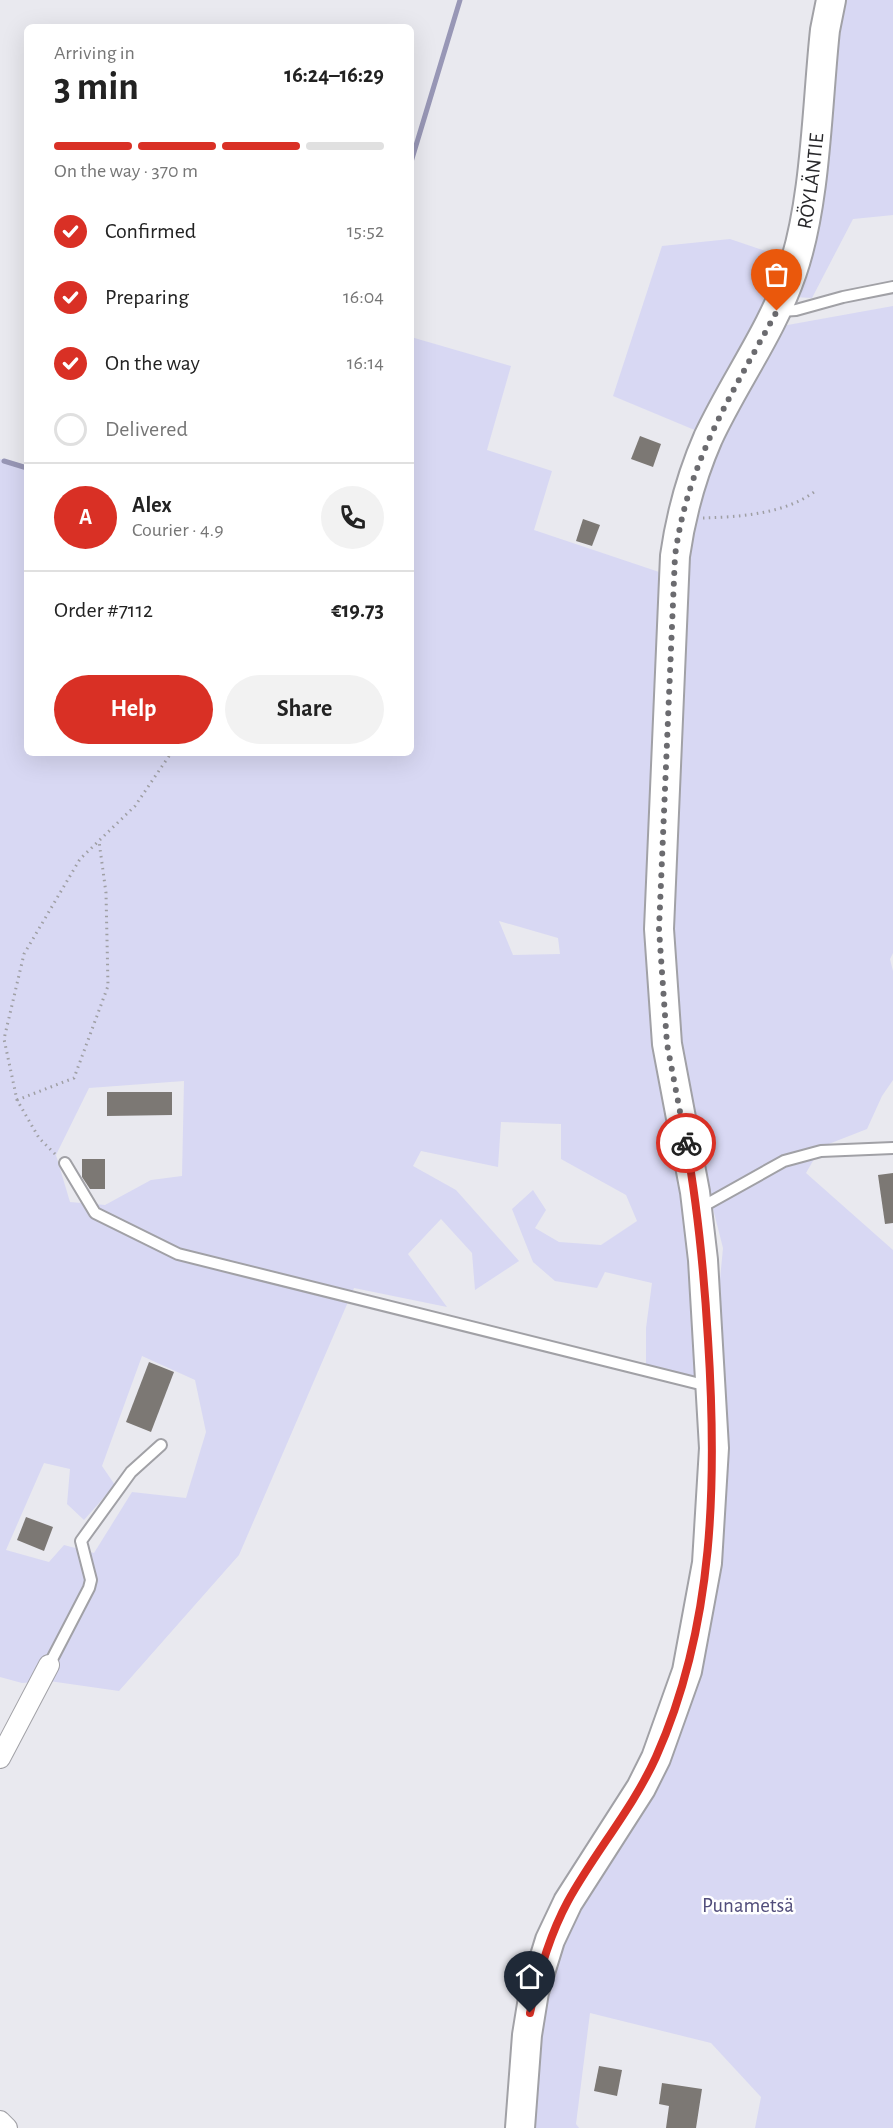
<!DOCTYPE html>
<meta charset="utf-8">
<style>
body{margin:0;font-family:"Alegreya Sans",sans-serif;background:#f2f2f2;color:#222;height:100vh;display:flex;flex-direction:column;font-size:22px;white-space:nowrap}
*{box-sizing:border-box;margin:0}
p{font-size:20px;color:#767676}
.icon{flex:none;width:33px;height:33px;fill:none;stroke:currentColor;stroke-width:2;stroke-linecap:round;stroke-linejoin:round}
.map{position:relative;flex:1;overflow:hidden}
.side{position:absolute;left:24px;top:24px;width:390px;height:732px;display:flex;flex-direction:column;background:#fff;border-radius:9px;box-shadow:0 6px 24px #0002}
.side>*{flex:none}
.pin{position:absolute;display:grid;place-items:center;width:51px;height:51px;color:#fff;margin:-62px -26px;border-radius:50% 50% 50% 0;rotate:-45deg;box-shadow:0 0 6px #0007}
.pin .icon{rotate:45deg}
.courier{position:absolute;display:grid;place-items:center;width:60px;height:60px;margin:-30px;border:4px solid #d93025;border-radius:50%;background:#fff;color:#222;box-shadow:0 2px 8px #0007}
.overview em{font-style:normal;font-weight:600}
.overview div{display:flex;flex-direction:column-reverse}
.overview{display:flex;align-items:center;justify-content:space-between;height:102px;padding:0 30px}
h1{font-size:39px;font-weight:600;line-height:45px}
.bar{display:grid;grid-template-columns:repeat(4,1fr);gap:9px 6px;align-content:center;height:72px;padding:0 30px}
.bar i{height:8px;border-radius:4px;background:#e0e0e0}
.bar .selected{background:#d93025}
.bar p{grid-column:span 4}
.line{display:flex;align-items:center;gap:15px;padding:0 30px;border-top:2px solid #e0e0e0}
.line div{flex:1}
.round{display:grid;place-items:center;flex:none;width:63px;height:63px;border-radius:32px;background:#f2f2f2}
ol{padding:0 30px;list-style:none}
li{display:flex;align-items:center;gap:18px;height:66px}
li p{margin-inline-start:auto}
li .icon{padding:6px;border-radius:50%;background:#d93025;color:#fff;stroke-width:4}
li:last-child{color:#767676}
li i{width:33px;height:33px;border:3px solid #e0e0e0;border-radius:50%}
.cta{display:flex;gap:12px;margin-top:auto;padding:12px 30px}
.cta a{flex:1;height:69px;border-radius:36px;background:#d93025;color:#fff;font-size:24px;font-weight:600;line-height:69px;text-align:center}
.cta a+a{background:#f2f2f2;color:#222}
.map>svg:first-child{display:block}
.green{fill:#d8d8f3;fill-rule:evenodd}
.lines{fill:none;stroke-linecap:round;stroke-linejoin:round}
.stream{stroke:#9897b6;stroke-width:5}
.building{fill:#7c7874}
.lane-casing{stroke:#a1a1a6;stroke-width:14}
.street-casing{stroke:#a1a1a6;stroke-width:22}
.secondary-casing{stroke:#a1a1a6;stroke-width:32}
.path{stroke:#9f9fa4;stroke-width:3;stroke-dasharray:1.5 4.5;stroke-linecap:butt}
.lane{stroke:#fff;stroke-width:10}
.street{stroke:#fff;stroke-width:20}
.secondary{stroke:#fff;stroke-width:28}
.done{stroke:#6b6b6f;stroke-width:6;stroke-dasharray:0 10.8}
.route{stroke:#d93025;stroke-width:8}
.labels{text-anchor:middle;stroke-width:5;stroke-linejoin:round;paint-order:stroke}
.street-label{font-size:21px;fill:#27272a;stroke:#fff}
.park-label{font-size:21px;fill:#514d7b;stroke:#fff}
</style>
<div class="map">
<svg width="893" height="2128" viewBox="0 0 893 2128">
<rect width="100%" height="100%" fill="#e9e9ef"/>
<g class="green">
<polygon points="843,0 893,0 893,215 853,219 812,298 794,297"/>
<polygon points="730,239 795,261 709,436 613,396 662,246"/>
<polygon points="893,306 893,953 890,959 893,971 893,1080 882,1096 867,1129 821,1147 806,1173 893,1250 893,2128 755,2128 761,2097 711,2043 590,2013 576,2124 579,2128 530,2128 535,2040 558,1955 706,1644 725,1520 725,1426 719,1290 723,1248 700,1158 677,1034 670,957 683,662 691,528 713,453 782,326"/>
<path d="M411 337 511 366 487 450 552 471 534 530 674 577 663 866 711 1384 646 1371V1328L652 1283 605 1272 597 1288 555 1281 533 1262 512 1209 533 1190 546 1210 535 1228 559 1242 601 1245 637 1221 626 1195 561 1159V1124L501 1122 498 1167 421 1151 413 1166 456 1190 519 1261 475 1290 472 1253 441 1219 408 1254 447 1307 354 1288 239 1555 119 1691 49 1681 22 1683 0 1677V459L27 468V753H411ZM499 921 558 938 560 954 513 955ZM184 1081 182 1176 151 1180 105 1205 70 1202 56 1155 89 1088ZM142 1356 195 1380 206 1432 186 1498 132 1492 94 1553 64 1545 49 1562 6 1550 44 1463 70 1469 67 1504 84 1520 115 1485 102 1466Z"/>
</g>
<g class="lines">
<g class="stream">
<polyline points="411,162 460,0"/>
<polyline points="4,461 27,468"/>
</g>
</g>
<g class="building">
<polygon points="640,436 661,444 653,467 631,459"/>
<polygon points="583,519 600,525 592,546 576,541"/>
<polygon points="107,1092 172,1092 172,1115 107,1116"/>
<polygon points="82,1159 105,1159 105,1189 90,1189 82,1177"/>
<polygon points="893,1173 893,1223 885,1224 878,1175"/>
<polygon points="149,1362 174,1372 151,1432 126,1422"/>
<polygon points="26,1517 53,1527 44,1551 17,1540"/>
<polygon points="599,2066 622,2070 617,2096 594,2091"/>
<polygon points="662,2083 702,2089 696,2128 666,2128 669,2106 659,2104"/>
</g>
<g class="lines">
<defs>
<g id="lane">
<polyline points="780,311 796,310 843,297 893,287"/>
<polyline points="65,1163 95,1213 178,1254 708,1386"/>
<polyline points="700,1208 784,1161 821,1151 893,1148"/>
<polyline points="49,1665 89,1588 91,1580 81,1541 131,1472 161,1445"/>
</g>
<g id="street">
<polyline points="0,1758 49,1665"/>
<polyline points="0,2121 7,2128"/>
</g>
<g id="secondary">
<path id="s1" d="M520 2128 527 2035 534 1992 550 1940 568 1902 641 1788 656 1758 687 1671 707 1563 714 1448 703 1260 695 1192 667 1044 659 929 675 556C681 514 691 477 708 438 734 382 772 331 792 272 816 203 817 104 825 30L831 0"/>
</g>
</defs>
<use href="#lane" class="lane-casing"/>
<use href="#street" class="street-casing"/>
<use href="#secondary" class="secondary-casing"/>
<g class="path">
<path d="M703 518C739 517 784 514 814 492"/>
<polyline points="17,1100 74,1078 108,986 106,893 99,841"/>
<polyline points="55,1154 39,1138 17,1100 4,1039 24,954 80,859 135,806 171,753"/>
</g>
<use href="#lane" class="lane"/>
<use href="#street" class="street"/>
<use href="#secondary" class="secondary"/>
</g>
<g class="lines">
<path class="done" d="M686 1143 667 1044 659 929 675 556C688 460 732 394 777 311"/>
<path class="route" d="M530 2013C538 1975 549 1936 568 1901 595 1852 633 1808 656 1757 715 1625 717 1479 708 1339 704 1273 698 1208 686 1143"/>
</g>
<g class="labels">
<g class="street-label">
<text dy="7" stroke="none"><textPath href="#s1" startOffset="2018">RÖYLÄNTIE</textPath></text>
</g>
<g class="park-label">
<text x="748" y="1912">Punametsä</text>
</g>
</g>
</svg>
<div class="pin" style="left:777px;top:311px;background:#ea580c"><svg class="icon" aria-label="bag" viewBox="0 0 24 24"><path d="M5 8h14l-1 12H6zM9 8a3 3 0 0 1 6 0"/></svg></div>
<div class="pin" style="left:530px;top:2013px;background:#1f2937"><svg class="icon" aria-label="home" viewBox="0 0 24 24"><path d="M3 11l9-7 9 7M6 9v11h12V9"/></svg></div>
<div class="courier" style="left:686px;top:1143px"><svg class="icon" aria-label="bike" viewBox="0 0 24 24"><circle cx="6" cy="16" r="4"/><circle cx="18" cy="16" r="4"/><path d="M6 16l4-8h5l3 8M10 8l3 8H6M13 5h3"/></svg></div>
<section class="side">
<div class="overview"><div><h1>3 min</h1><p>Arriving in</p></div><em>16:24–16:29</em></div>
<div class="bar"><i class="selected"></i><i class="selected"></i><i class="selected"></i><i></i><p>On the way · 370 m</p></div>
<ol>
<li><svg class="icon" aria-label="check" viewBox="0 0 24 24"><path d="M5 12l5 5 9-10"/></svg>Confirmed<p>15:52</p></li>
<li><svg class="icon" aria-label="check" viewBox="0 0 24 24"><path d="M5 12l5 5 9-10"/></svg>Preparing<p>16:04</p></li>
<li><svg class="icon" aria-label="check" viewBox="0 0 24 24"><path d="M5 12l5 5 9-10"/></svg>On the way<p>16:14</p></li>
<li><i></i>Delivered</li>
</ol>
<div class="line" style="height:108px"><b class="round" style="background:#d93025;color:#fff">A</b><div><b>Alex</b><p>Courier · 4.9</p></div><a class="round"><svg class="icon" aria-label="phone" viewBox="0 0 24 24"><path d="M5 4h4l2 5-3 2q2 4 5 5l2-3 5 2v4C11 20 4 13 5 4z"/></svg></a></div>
<div class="line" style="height:78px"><div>Order #7112</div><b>€19.73</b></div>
<div class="cta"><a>Help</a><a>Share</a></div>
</section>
</div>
